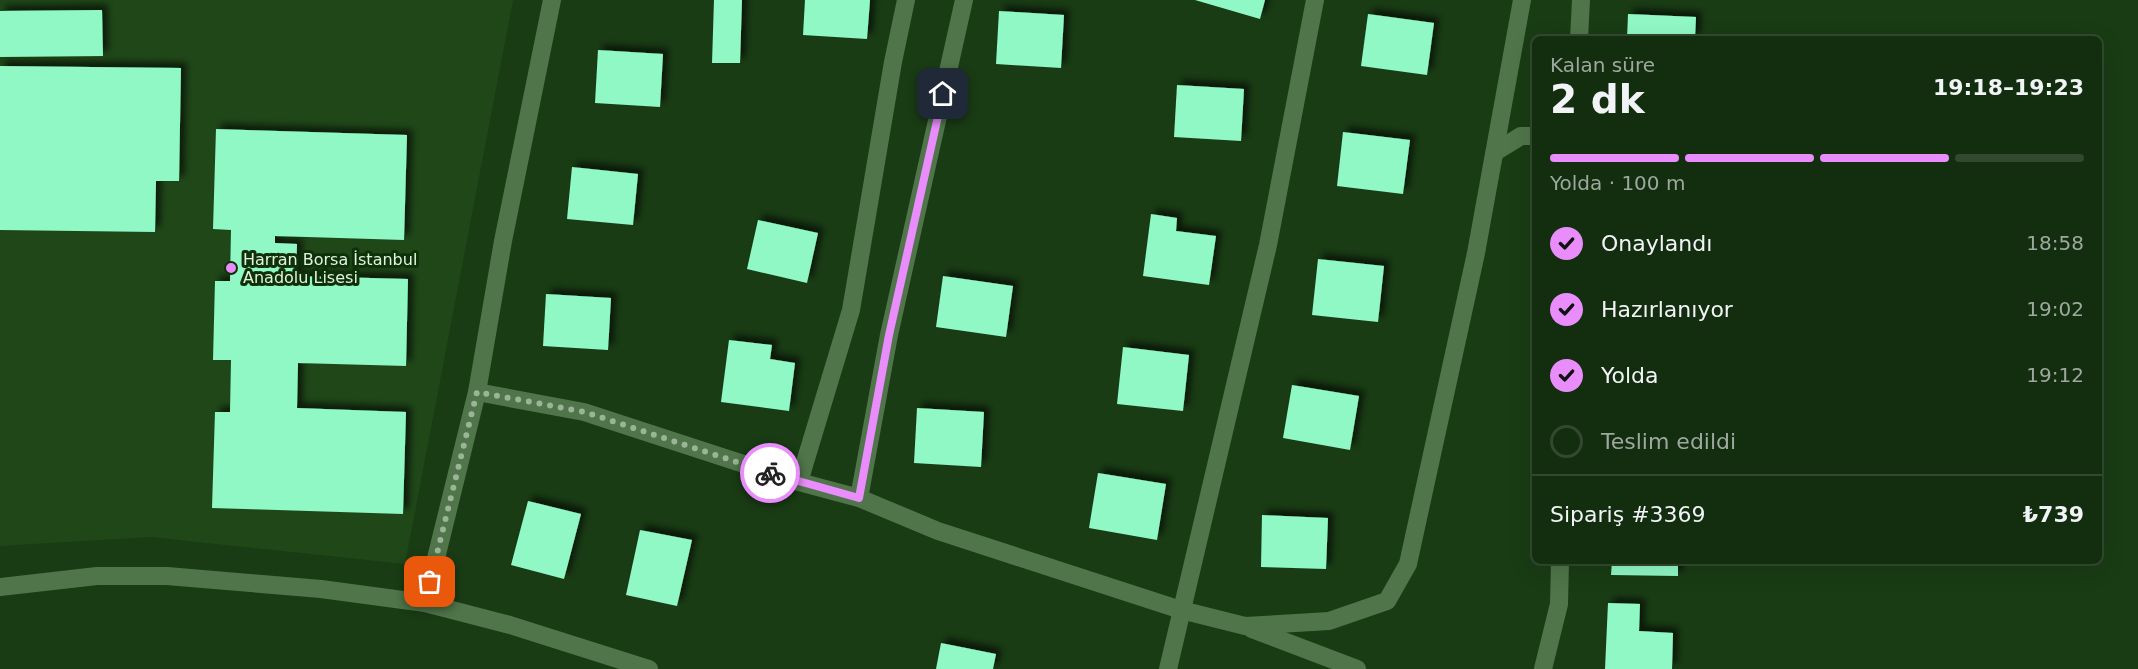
<!DOCTYPE html>
<html lang="tr">
<meta charset="utf-8">
<style>
body{margin:0;font-family:"DejaVu Sans",sans-serif;background:#20391d;color:#f1f3f6;height:100vh;display:flex;flex-direction:column;font-size:22px;white-space:nowrap}
*{box-sizing:border-box;margin:0}
p{font-size:20px;color:#9da89e}
.icon{flex:none;width:33px;height:33px;fill:none;stroke:currentColor;stroke-width:2;stroke-linecap:round;stroke-linejoin:round}
.map{position:relative;flex:1;overflow:hidden}
.details{position:absolute;left:1532px;top:36px;width:570px;height:528px;display:flex;flex-direction:column;background:#132d0f;border-radius:9px;box-shadow:0 6px 24px #0002,0 0 0 2px #32492f}
.details>*{flex:none}
.pin{position:absolute;display:grid;place-items:center;width:51px;height:51px;color:#fff;margin:-26px;border-radius:12px;box-shadow:0 3px 9px #0006}
.courier{position:absolute;display:grid;place-items:center;width:60px;height:60px;margin:-30px;border:4px solid #ea8dfc;border-radius:50%;background:#fff;color:#222;box-shadow:0 2px 8px #0007}
.headline em{font-style:normal;font-weight:700}
.headline div{display:flex;flex-direction:column-reverse}
.headline{display:flex;align-items:center;justify-content:space-between;height:102px;padding:0 18px}
h1{font-size:39px;font-weight:700;line-height:45px}
.bar{display:grid;grid-template-columns:repeat(4,1fr);gap:9px 6px;align-content:center;height:72px;padding:0 18px}
.bar i{height:8px;border-radius:4px;background:#32492f}
.bar .current{background:#ea8dfc}
.bar p{grid-column:span 4}
.line{display:flex;align-items:center;gap:15px;padding:0 18px;border-top:2px solid #32492f}
.line div{flex:1}
ol{padding:0 18px;list-style:none}
li{display:flex;align-items:center;gap:18px;height:66px}
li p{margin-inline-start:auto}
li .icon{padding:6px;border-radius:50%;background:#ea8dfc;color:#111;stroke-width:4}
li:last-child{color:#9da89e}
li i{width:33px;height:33px;border:3px solid #32492f;border-radius:50%}
.map>svg:first-child{display:block}
.built{fill:#1f4718}
.building{fill:#90f8c5;filter:url(#shadow)}
.lines{fill:none;stroke-linecap:round;stroke-linejoin:round}
.street{stroke:#50754a;stroke-width:18}
.done{stroke:#9ab496;stroke-width:6;stroke-dasharray:0 10.8}
.route{stroke:#ea8dfc;stroke-width:8}
.poi-dot{fill:#ea8dfc;stroke:#0f3109;stroke-width:2}
.labels{text-anchor:middle;stroke-width:6;stroke-linejoin:round;paint-order:stroke}
.poi-label{font-size:16px;fill:#dff4dc;stroke:#0f3109;text-anchor:start}
</style>
<div class="map">
<svg width="2138" height="669" viewBox="0 0 2138 669">
<defs>
<filter id="shadow"><feDropShadow dx="5.5" dy="-5.5" stdDeviation="3" flood-color="#0009"/></filter>
</defs>
<rect width="100%" height="100%" fill="#193c14"/>
<polygon class="built" points="0,0 513,0 405,564 151,537 0,546"/>
<g class="building">
<polygon points="714,0 742,0 740,63 712,63"/>
<polygon points="805,0 870,0 867,39 803,35"/>
<polygon points="1195,0 1265,0 1260,19"/>
<polygon points="102,10 103,56 0,57 0,11"/>
<polygon points="999,11 1064,15 1061,68 996,64"/>
<polygon points="1368,14 1434,23 1427,75 1361,66"/>
<polygon points="1628,14 1696,17 1695,39 1627,39"/>
<polygon points="598,50 663,54 660,107 595,103"/>
<polygon points="0,66 181,68 179,181 156,181 155,232 0,230"/>
<polygon points="1177,85 1244,89 1241,141 1174,137"/>
<polygon points="216,129 407,135 404,240 275,236 275,243 297,244 296,276 408,279 406,366 298,363 297,408 406,412 403,514 212,508 215,412 230,412 231,360 213,360 215,281 230,281 231,230 213,229"/>
<polygon points="1343,132 1410,140 1403,194 1337,186"/>
<polygon points="572,167 638,174 633,225 567,219"/>
<polygon points="1151,214 1177,218 1176,231 1216,236 1209,285 1143,276"/>
<polygon points="758,220 818,233 807,283 747,269"/>
<polygon points="1318,259 1384,266 1378,322 1312,315"/>
<polygon points="943,276 1013,286 1006,337 936,327"/>
<polygon points="546,294 611,298 608,350 543,346"/>
<polygon points="729,340 772,345 770,359 795,363 789,411 721,402"/>
<polygon points="1123,347 1189,355 1183,411 1117,404"/>
<polygon points="1292,385 1359,396 1350,450 1283,438"/>
<polygon points="917,408 984,412 981,467 914,463"/>
<polygon points="1098,473 1166,484 1157,540 1089,528"/>
<polygon points="528,501 581,514 564,579 511,565"/>
<polygon points="1262,515 1328,518 1326,569 1261,567"/>
<polygon points="640,530 692,540 677,606 626,595"/>
<polygon points="1612,561 1678,561 1678,576 1611,575"/>
<polygon points="1608,603 1640,604 1639,631 1673,633 1672,669 1605,669"/>
<polygon points="941,643 996,654 993,669 936,669"/>
</g>
<g class="lines">
<g class="street">
<polyline points="1579,39 1581,0"/>
<polyline points="1495,152 1521,136 1534,136"/>
<polyline points="477,392 584,412 799,482 859,498 938,531 1181,610 1245,626 1329,621 1387,601 1408,564 1476,253 1522,0"/>
<polyline points="799,482 851,310 893,62 906,0"/>
<polyline points="859,498 889,335 964,0"/>
<polyline points="0,587 97,576 167,576 321,589 425,603 510,625 649,669"/>
<polyline points="425,603 477,392 503,241 552,0"/>
<polyline points="1252,629 1357,669"/>
<polyline points="1168,669 1268,245 1315,0"/>
<polyline points="1543,669 1559,604 1560,561"/>
</g>
</g>
<g class="lines">
<polyline class="done" points="430,582 477,392 585,412 770,473"/>
<polyline class="route" points="770,473 859,498 889,335 943,94"/>
</g>
<circle class="poi-dot" cx="231" cy="268" r="6"/>
<g class="labels">
<g class="poi-label">
<text x="243" y="265">Harran Borsa İstanbul<tspan x="243" dy="18">Anadolu Lisesi</tspan></text>
</g>
</g>
</svg>
<div class="pin" style="left:430px;top:582px;background:#ea580c"><svg class="icon" aria-label="bag" viewBox="0 0 24 24"><path d="M5 8h14l-1 12H6zM9 8a3 3 0 0 1 6 0"/></svg></div>
<div class="pin" style="left:943px;top:94px;background:#1f2937"><svg class="icon" aria-label="home" viewBox="0 0 24 24"><path d="M3 11l9-7 9 7M6 9v11h12V9"/></svg></div>
<div class="courier" style="left:770px;top:473px"><svg class="icon" aria-label="bike" viewBox="0 0 24 24"><circle cx="6" cy="16" r="4"/><circle cx="18" cy="16" r="4"/><path d="M6 16l4-8h5l3 8M10 8l3 8H6M13 5h3"/></svg></div>
<section class="details">
<div class="headline"><div><h1>2 dk</h1><p>Kalan süre</p></div><em>19:18–19:23</em></div>
<div class="bar"><i class="current"></i><i class="current"></i><i class="current"></i><i></i><p>Yolda · 100 m</p></div>
<ol>
<li><svg class="icon" aria-label="check" viewBox="0 0 24 24"><path d="M5 12l5 5 9-10"/></svg>Onaylandı<p>18:58</p></li>
<li><svg class="icon" aria-label="check" viewBox="0 0 24 24"><path d="M5 12l5 5 9-10"/></svg>Hazırlanıyor<p>19:02</p></li>
<li><svg class="icon" aria-label="check" viewBox="0 0 24 24"><path d="M5 12l5 5 9-10"/></svg>Yolda<p>19:12</p></li>
<li><i></i>Teslim edildi</li>
</ol>
<div class="line" style="height:78px"><div>Sipariş #3369</div><b>₺739</b></div>
</section>
</div>
